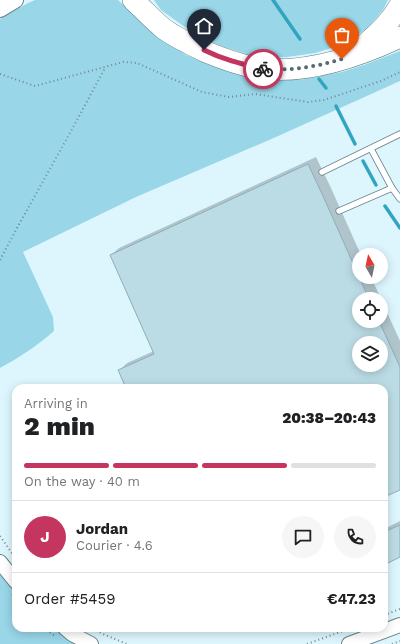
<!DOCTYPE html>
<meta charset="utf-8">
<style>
body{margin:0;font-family:"Work Sans",sans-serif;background:#f6f6f6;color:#202124;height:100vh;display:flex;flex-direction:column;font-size:15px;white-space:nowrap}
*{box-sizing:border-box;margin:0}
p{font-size:13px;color:#757577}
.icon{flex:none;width:22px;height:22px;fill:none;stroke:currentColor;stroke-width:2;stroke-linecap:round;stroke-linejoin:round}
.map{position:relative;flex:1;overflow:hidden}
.details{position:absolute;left:12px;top:384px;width:376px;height:248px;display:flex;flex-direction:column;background:#fff;border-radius:12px;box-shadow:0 2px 10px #0003}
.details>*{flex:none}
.needle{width:26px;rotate:351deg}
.tools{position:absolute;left:352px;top:248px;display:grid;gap:8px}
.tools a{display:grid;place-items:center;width:36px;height:36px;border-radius:50%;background:#fff;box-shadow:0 2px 10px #0003;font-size:20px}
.pin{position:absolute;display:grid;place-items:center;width:34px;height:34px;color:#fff;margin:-41px -17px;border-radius:50% 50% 50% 0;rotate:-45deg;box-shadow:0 0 4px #0007}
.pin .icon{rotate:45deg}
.courier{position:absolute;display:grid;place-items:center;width:40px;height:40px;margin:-20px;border:3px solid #c4355f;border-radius:50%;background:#fff;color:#222;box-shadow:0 1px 5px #0007}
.headline em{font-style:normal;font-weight:800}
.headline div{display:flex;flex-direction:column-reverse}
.headline{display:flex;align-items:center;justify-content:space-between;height:68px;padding:0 12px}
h1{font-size:26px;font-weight:800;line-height:30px}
.bar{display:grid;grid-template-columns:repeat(4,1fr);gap:6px 4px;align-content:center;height:48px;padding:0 12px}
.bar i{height:5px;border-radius:3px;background:#e0e0e0}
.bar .selected{background:#c4355f}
.bar p{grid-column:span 4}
.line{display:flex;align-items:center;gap:10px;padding:0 12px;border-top:1px solid #e0e0e0}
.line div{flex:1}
.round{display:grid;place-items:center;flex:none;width:42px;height:42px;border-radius:21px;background:#f6f6f6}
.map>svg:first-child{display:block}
.green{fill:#98d6e8}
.shadow{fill:#0003;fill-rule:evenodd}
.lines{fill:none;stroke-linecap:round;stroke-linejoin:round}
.stream{stroke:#31a4c0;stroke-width:3.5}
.building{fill:#bcdce5;stroke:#8fadb7;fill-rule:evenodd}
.service-casing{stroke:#68858e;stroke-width:7}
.tertiary-casing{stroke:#68858e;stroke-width:16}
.secondary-casing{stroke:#68858e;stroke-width:18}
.motorway-casing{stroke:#68858e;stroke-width:22}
.path{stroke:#74878d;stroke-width:2;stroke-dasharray:1 3;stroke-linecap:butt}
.service{stroke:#fff;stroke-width:5.5}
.tertiary{stroke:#fff;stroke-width:14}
.secondary{stroke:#fff;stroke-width:16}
.motorway{stroke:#fff;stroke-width:21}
.done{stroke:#596a6f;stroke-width:4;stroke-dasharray:0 7.2}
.route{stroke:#c4355f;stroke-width:5}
</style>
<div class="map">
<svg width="400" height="644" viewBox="0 0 400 644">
<rect width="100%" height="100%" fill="#ddf6fe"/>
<g class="green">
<path d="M35 0H118L150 30 186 55 221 68 271 78 301 80 342 72 364 65 400 51V81L276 137 136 197 23 252 53 317 54 331C38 345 19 358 0 368V19L28 3Z"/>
<polygon points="154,0 388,0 383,10 367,29 338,46 315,53 287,57 255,57 219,45 189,30 161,10"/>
<polygon points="0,565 16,584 16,628 63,628 87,644 0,644"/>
</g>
<g class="shadow">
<path d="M316 157 331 188 361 255H359V277H371L381 299H359V321H381V299L400 341V489L384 496V388H127L119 371 127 363 154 351 111 255 119 248ZM359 343H381V365H359Z"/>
<polygon points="400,521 400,556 384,564 384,529"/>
</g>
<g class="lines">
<g class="stream">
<polyline points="273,0 300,39"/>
<polyline points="319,79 326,88"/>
<polyline points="336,106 355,144"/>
<polyline points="363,161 376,185"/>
<polyline points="385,206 400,228"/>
</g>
</g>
<g class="building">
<path d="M308 164 323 196 369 299H359V321H379L400 367V490L384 497V388H126L118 370 154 354 110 255ZM359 343H381V365H359Z"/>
<polygon points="400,525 400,557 384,565 384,532"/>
</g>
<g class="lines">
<defs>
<g id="service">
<polyline points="371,149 392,188 400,199"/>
<polyline points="322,172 400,134"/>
<polyline points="339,211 392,188"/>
</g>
<g id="tertiary">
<polyline points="0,562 16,582"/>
<polyline points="65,628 72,634 91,644"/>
<polyline points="349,644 400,625"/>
</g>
<polyline id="secondary" points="0,9 15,0"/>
<g id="motorway">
<path d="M133 0C143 9 153 20 164 29 176 38 191 44 204 51 223 59 244 67 265 69 309 73 360 56 400 37"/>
<path d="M361 48C377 34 390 23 400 5"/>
</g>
</defs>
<use href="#service" class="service-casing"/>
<use href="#tertiary" class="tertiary-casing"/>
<use href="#secondary" class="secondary-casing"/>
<use href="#motorway" class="motorway-casing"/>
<g class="path">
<polyline points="0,74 35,86 123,62 137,63 202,92 229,97 255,94 308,102 324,100 381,81 400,72"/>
<polyline points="0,260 17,228 71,131 105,68"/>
<polyline points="0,536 16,559"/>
<polyline points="12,594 16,598"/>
<polyline points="384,615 400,609"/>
<polyline points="43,628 55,636"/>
<polyline points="93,628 103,634 127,644"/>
<polyline points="307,644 351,628"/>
<polyline points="392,644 400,641"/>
</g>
<use href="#service" class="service"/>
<use href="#tertiary" class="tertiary"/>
<use href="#secondary" class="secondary"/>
<use href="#motorway" class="motorway"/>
</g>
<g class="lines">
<path class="done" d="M263 69C290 71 316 67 342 59"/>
<path class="route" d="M204 50C224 60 242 64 263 69"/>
</g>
</svg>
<div class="tools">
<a><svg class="needle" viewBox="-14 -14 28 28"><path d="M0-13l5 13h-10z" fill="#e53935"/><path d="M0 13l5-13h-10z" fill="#757577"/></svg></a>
<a><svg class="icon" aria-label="locate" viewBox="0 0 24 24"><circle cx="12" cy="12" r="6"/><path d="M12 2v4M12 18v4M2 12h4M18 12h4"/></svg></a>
<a><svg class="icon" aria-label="layers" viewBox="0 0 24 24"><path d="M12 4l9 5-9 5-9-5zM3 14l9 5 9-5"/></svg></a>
</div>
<div class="pin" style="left:342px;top:59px;background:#ea580c"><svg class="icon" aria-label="bag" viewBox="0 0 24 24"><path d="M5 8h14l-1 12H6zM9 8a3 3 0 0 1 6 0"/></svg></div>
<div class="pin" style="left:204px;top:50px;background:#1f2937"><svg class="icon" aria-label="home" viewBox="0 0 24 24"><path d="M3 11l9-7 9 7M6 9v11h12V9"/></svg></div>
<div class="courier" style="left:263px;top:69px"><svg class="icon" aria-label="bike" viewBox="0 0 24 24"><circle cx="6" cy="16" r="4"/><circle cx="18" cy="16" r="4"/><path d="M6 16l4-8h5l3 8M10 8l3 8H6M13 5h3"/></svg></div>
<section class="details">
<div class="headline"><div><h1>2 min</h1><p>Arriving in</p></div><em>20:38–20:43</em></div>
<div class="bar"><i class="selected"></i><i class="selected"></i><i class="selected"></i><i></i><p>On the way · 40 m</p></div>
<div class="line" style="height:72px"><b class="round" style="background:#c4355f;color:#fff">J</b><div><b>Jordan</b><p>Courier · 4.6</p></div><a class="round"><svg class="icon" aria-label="chat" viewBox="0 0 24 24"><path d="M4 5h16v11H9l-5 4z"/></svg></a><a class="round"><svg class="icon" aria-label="phone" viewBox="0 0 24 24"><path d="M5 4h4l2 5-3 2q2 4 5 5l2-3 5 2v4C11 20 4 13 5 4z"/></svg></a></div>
<div class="line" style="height:52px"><div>Order #5459</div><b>€47.23</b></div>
</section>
</div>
